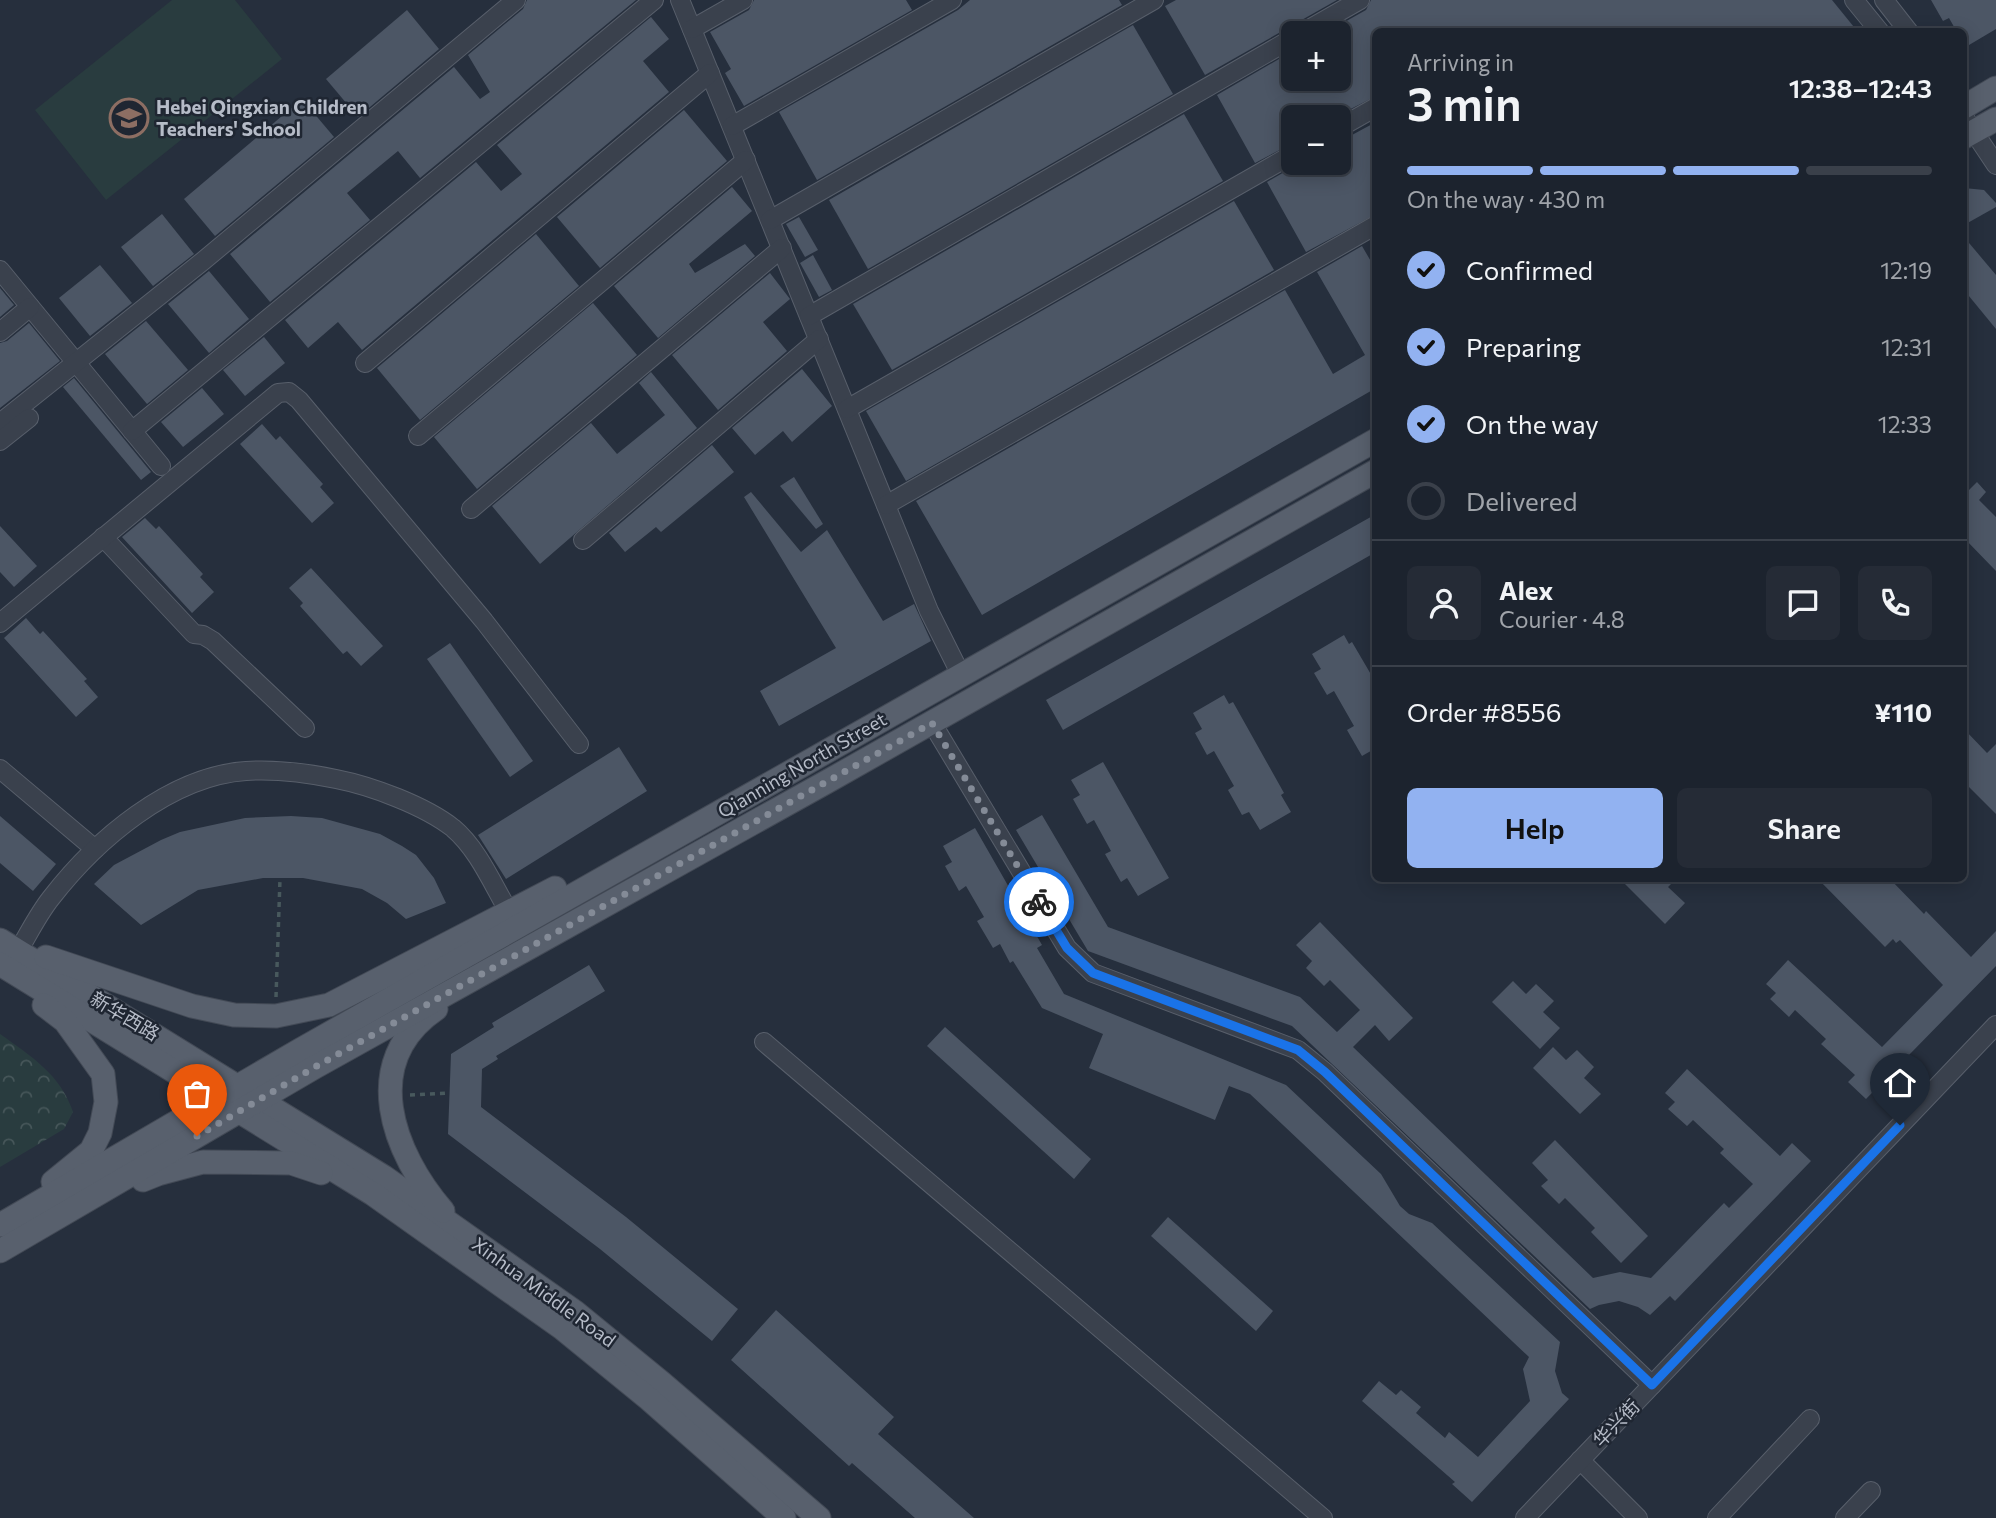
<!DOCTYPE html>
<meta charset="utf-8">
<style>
body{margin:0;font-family:Commissioner,"Noto Sans SC",sans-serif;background:#252b36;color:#f1f3f6;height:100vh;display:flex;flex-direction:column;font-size:26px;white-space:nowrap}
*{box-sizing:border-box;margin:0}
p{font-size:23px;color:#a0a4aa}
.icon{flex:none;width:38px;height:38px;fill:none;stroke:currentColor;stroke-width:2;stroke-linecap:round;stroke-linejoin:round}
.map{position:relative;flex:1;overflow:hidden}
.details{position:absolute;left:1372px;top:28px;width:595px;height:854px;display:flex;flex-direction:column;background:#1c232e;border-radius:10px;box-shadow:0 4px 18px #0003,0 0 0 2px #3a404a}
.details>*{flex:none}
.controls{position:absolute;left:1281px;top:21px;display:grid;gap:14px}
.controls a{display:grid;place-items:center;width:70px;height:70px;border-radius:10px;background:#1c232e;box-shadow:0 4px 18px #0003,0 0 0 2px #3a404a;font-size:35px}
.pin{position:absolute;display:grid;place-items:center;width:60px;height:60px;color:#fff;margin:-72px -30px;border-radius:50% 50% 50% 0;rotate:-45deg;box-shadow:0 0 7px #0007}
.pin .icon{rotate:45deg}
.courier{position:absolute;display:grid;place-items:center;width:70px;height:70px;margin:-35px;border:5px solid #1a73e8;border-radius:50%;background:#fff;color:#222;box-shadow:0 2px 9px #0007}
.overview em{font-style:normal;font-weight:600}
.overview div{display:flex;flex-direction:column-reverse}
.overview{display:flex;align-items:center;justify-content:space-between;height:119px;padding:0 35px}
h1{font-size:46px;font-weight:600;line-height:52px}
.bar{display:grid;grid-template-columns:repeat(4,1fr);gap:10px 7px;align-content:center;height:84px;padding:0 35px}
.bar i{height:9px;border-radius:5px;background:#3a404a}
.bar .active{background:#92b2f1}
.bar p{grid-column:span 4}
.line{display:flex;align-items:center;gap:18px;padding:0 35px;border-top:2px solid #3a404a}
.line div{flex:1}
.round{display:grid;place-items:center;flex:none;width:74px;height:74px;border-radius:10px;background:#252b36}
ol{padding:0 35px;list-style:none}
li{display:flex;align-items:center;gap:21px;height:77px}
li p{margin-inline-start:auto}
li .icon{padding:7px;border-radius:50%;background:#92b2f1;color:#111;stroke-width:4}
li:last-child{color:#a0a4aa}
li i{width:38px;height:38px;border:4px solid #3a404a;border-radius:50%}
.button{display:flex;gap:14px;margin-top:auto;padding:14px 35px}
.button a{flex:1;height:80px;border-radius:10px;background:#92b2f1;color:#111;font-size:28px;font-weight:600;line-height:80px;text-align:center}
.button a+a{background:#252b36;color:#f1f3f6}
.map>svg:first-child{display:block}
.grass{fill:#293c3f}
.forest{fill:url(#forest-crowns)}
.building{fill:#4c5665}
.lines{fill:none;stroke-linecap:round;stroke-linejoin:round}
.minor-casing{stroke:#585f6b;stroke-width:20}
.major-casing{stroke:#434a56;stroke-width:25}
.path{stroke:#48595d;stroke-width:3.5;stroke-dasharray:5 5;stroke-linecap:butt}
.minor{stroke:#3a414d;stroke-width:18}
.major{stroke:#58606d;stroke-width:23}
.done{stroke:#848b97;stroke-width:7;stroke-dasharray:0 12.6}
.route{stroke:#1a73e8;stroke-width:9}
.labels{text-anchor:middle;stroke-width:5;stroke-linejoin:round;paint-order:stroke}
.poi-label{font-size:19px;font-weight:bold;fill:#b6bcc8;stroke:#1f2632;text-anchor:start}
.street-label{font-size:19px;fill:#b6bcc8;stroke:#1f2632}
</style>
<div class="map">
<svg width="1996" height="1518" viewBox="0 0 1996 1518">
<defs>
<pattern id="forest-crowns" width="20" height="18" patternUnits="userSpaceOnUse" patternTransform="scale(1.75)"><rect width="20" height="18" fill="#293c3f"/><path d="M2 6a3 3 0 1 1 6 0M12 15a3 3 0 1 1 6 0" fill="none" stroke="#465659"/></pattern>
</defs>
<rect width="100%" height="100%" fill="#262f3d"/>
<polygon class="grass" points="172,0 235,0 282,59 106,200 35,110"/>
<path class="forest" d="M0 1034C31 1056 61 1075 73 1112L64 1129 0 1167Z"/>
<g class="building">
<polygon points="527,0 636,0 420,178 398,151 347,193 370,220 270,302 230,254 454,67 480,99 490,92 468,55 523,9"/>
<polygon points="754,0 906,0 912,10 744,106 725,73 731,69 710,32 749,10"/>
<polygon points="970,0 1119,0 1122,5 817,180 779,112 958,10"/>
<polygon points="1176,0 1337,0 1205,75 1165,6"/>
<polygon points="1371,0 1832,0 1858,32 1376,32 1376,96 1335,117 1293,117 1293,143 1255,163 1217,95 1291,52 1293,79 1339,79 1339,33 1325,33 1366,10"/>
<polygon points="1931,0 1996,0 1996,29 1964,48 1964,32 1957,32 1949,18 1943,21"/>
<polygon points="407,10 439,49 358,117 326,79"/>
<polygon points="651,17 669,39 643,61 669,92 362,350 338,322 308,348 285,320 476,162 501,191 522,174 497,145"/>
<polygon points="1133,25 1173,94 868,269 829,200"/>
<polygon points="302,99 334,137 215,236 184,199"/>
<polygon points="684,110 727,161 600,268 557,217"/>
<polygon points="1184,114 1223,181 892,370 853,304"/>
<polygon points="1376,122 1376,214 1306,252 1267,182 1300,163 1339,163 1339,142"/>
<polygon points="732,187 752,211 689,264 695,273 745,244 755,256 658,338 614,286"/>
<polygon points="1964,188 1984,190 1996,203 1996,207 1964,225"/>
<polygon points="1234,201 1274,270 906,481 866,411"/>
<polygon points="162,214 194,254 153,286 121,247"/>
<polygon points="799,217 818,250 805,257 786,224"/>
<polygon points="536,234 579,286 420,420 377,368"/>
<polygon points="1964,237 1996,275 1996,329 1964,290"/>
<polygon points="1362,246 1376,270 1376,388 982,615 916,501 1285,290 1333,374 1365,355 1317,272"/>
<polygon points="813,255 832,290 819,297 800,263"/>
<polygon points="100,265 132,303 90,336 59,298"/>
<polygon points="209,271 249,319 209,353 168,304"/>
<polygon points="770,273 790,299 763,322 787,351 718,410 672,355"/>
<polygon points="0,288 14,305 0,317"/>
<polygon points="593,303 637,355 477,489 434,437"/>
<polygon points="146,321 188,370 147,404 105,354"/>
<polygon points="29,323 60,361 0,408 0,343 7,341"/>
<polygon points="264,337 285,363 245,396 223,370"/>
<polygon points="802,369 832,406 792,442 783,431 755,455 732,428"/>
<polygon points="651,372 697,428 540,564 492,506 591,423 617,454 665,415 639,383"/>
<polygon points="74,378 151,472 141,480 63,387"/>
<polygon points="202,388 224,414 183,447 161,422"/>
<polygon points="262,424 276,440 280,436 323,484 320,487 334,503 312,523 240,444"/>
<polygon points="712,445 734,472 661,532 656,527 625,552 609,533"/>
<polygon points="794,477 823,524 816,529 780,486"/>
<polygon points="1977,482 1986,492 1979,500 1996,517 1996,571 1964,538 1964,484 1969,490"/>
<polygon points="751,492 801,552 827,530 883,621 914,604 931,641 779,726 760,691 836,648 744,497"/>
<polygon points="1376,514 1376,552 1063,730 1046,700"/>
<polygon points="145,518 156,529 159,526 203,574 200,577 214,592 192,613 122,537"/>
<polygon points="0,526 37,566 14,587 0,572"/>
<polygon points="311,568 383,646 361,666 347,651 343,654 300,606 303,603 289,588"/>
<polygon points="26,618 40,634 43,631 87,679 84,681 98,697 76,717 4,638"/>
<polygon points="1344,635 1349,644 1352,642 1376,683 1376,748 1362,756 1347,730 1354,726 1334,691 1327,695 1314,673 1321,669 1312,654"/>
<polygon points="450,643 533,761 510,777 427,659"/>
<polygon points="1224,695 1229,704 1233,702 1284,793 1281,795 1291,812 1260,830 1249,812 1242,815 1228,790 1234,786 1214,751 1207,755 1195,733 1202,729 1193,713"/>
<polygon points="1964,729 1987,753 1996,744 1996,814 1964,782"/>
<polygon points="619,747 647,791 506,879 478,835"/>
<polygon points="1103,762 1169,878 1138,896 1127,878 1121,882 1105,854 1111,851 1094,820 1087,824 1073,799 1080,795 1071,780"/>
<polygon points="1042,815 1108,927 1300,997 1337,1032 1360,1010 1330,980 1324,986 1306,968 1312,961 1296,945 1320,922 1413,1018 1389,1041 1375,1025 1353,1047 1593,1278 1620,1272 1651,1278 1724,1203 1729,1208 1753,1184 1720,1153 1724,1149 1693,1120 1687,1126 1668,1109 1675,1102 1665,1093 1687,1069 1780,1156 1792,1143 1811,1161 1675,1301 1670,1296 1650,1315 1638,1307 1619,1301 1599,1305 1590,1309 1292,1026 1088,951 1016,830"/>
<polygon points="0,816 56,864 33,891 0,863"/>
<polygon points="291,816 322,818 380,834 402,846 416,855 434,878 446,903 406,919 387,903 362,889 303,878 263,878 198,890 141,925 94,884 114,865 161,840 180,832 245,818"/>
<polygon points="975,828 1042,945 1037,948 1064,994 1286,1085 1381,1174 1400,1206 1409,1214 1432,1223 1560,1342 1555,1371 1562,1393 1569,1399 1472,1502 1452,1484 1455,1482 1362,1401 1379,1381 1396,1395 1401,1390 1421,1407 1416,1413 1445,1438 1449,1432 1478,1457 1530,1401 1523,1369 1529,1357 1250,1094 1229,1086 1215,1120 1089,1068 1103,1034 1042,1008 1013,961 1010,963 1000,944 993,948 977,921 984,917 966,886 959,891 945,866 952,862 943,846"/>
<polygon points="1619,878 1677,878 1668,887 1685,903 1665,924"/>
<polygon points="1817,878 1889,878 1924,914 1926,911 1971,957 1996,931 1996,966 1866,1099 1848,1082 1855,1075 1821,1044 1826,1039 1795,1010 1789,1017 1770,999 1776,993 1766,984 1788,960 1882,1047 1943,985 1900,940 1896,943 1893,939 1885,947"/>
<polygon points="589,965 605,991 496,1056 498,1059 482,1069 481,1107 626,1217 738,1309 712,1341 600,1249 448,1134 451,1054 494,1027 492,1023"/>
<polygon points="1513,981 1526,994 1536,984 1554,1001 1543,1012 1560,1028 1540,1049 1492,1002"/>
<polygon points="945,1027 1091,1159 1074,1179 927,1046"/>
<polygon points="1553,1047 1566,1060 1577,1050 1594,1067 1584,1078 1601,1094 1580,1114 1533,1068"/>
<polygon points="1555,1140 1648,1236 1621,1263 1591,1232 1595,1228 1565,1198 1559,1204 1541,1186 1548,1180 1532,1163"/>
<polygon points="1168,1217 1273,1311 1256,1331 1151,1236"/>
<polygon points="776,1310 894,1417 878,1434 974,1518 915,1518 852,1463 849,1466 731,1360"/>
</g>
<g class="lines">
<defs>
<g id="minor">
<polyline points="680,0 929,611 961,675"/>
<polyline points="1854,0 1880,32"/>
<polyline points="1884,0 1909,32"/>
<polyline points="692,29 743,0"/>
<polyline points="1302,33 1360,0"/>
<polyline points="1964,117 1996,165"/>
<polyline points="732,126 952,0"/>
<polyline points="1339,128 1376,107"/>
<polyline points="770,220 1154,0"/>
<polyline points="0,270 161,466"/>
<polyline points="809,316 1293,38"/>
<polyline points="0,332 30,307"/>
<polyline points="365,363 710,73"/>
<polyline points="847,409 1293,154"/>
<polyline points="0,423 203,261 516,0"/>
<polyline points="132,431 654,0"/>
<polyline points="418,436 746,160"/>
<polyline points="0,441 29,418"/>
<polyline points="886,505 1376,225"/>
<polyline points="471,509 782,248"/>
<polyline points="103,537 194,634 203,635 213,641 305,728"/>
<polyline points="583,540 819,339"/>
<polyline points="0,623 278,393 289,392 299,400 484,621 579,744"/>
<polyline points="932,723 1067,948 1093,973 1298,1050 1325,1072 1652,1385"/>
<polyline points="0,769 95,849"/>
<path d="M20 948C30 931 39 913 51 898 96 840 170 776 246 771 276 769 307 773 336 779 372 786 425 806 453 828 478 849 493 885 509 912"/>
<polyline points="764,1042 1323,1518"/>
<polyline points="1580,1460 1638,1518"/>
<polyline points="1525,1518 1996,1025"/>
<polyline points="1717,1518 1810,1419"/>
<polyline points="1845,1518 1871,1491"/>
</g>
<g id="major">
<polyline points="1964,107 1996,88"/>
<polyline points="1964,137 1996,119"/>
<polyline points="0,940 384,1177 575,1312 663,1384 819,1518"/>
<polyline points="46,957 192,1006 234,1015 276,1016 329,1005 555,888"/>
<polyline points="0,964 373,1194 511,1292 562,1328 649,1399 784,1518"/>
<polyline points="44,1005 65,1021 103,1074 106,1102 100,1133 91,1151 53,1182"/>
<path d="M436 1009C358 1062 393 1153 443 1211"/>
<polyline points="143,1180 158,1174 203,1162 291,1163 321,1173"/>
<polyline points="0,1225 300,1050 1376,440"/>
<polyline points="0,1251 315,1067 830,780 1376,471"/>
</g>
</defs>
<use href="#minor" class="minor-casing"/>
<use href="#major" class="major-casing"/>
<g class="path">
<polyline points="276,997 280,879"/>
<polyline points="410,1095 449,1093"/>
</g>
<use href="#minor" class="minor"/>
<use href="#major" class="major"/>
</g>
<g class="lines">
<polyline class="done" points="197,1136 315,1067 932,723 1039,902"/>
<polyline class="route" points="1039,902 1067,948 1093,973 1298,1050 1325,1072 1652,1385 1900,1125"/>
</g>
<defs>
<symbol id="school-ring" viewBox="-11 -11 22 22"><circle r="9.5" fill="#1f2632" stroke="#8d6e63" stroke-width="1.5"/><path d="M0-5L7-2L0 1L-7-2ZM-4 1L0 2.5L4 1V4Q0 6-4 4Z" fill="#8d6e63"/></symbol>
</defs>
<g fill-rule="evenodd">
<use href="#school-ring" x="107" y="96" width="44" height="44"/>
</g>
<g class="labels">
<g class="poi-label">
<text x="156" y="114">Hebei Qingxian Children<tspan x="156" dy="22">Teachers' School</tspan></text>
</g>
<g class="street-label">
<text transform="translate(802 765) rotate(-30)" y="7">Qianning North Street</text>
<text transform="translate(125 1016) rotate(31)" y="7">新华西路</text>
<text transform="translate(544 1292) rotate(36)" y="7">Xinhua Middle Road</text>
<text transform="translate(1616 1423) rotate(-46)" y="7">华兴街</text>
</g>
</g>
</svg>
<div class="controls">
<a>+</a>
<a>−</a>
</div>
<div class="pin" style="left:197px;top:1136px;background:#ea580c"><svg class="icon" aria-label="bag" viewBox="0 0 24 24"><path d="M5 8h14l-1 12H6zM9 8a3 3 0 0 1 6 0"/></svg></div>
<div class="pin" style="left:1900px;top:1125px;background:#1f2937"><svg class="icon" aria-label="home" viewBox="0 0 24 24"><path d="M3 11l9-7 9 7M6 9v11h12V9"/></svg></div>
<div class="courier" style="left:1039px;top:902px"><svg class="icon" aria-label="bike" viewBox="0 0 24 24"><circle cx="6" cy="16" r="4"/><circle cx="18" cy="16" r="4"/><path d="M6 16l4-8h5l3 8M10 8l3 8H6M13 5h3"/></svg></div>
<section class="details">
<div class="overview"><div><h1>3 min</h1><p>Arriving in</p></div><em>12:38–12:43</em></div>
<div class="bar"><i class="active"></i><i class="active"></i><i class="active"></i><i></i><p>On the way · 430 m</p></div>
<ol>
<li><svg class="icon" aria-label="check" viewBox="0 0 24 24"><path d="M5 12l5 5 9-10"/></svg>Confirmed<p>12:19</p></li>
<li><svg class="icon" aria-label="check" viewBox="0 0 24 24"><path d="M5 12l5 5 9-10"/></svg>Preparing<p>12:31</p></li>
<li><svg class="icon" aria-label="check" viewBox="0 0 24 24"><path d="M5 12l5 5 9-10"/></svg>On the way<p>12:33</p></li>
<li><i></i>Delivered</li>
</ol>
<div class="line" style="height:126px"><a class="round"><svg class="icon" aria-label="person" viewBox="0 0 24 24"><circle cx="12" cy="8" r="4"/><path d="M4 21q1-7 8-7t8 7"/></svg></a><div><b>Alex</b><p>Courier · 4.8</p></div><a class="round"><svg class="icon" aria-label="chat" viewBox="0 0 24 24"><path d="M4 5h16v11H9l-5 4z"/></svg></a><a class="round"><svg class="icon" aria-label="phone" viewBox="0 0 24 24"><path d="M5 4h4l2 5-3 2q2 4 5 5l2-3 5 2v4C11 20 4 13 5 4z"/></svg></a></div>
<div class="line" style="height:91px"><div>Order #8556</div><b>¥110</b></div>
<div class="button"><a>Help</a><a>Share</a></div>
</section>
</div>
